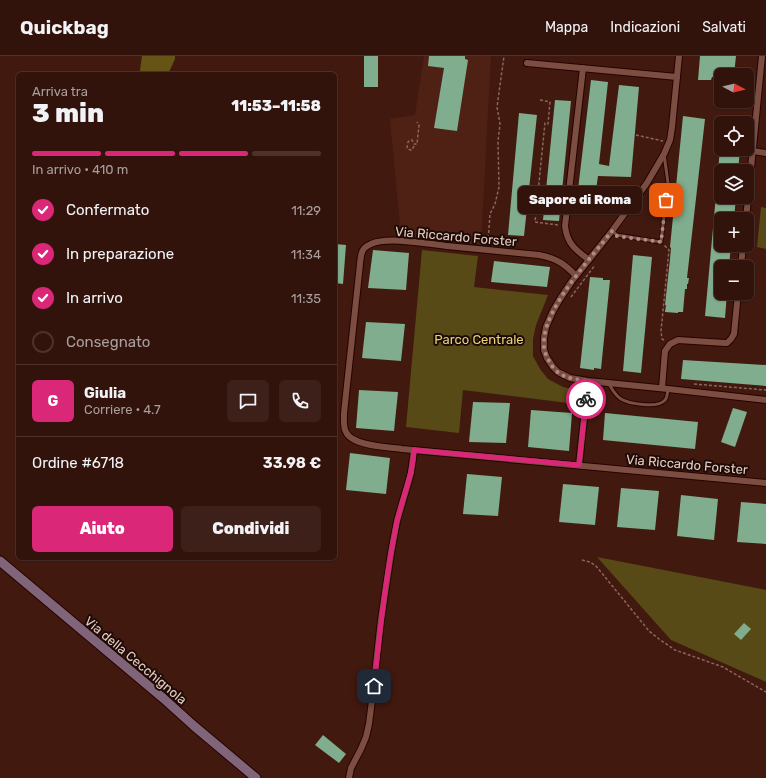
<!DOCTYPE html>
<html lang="it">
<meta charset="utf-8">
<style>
body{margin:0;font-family:Rubik,sans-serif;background:#3d2019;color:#f1f3f6;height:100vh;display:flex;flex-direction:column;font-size:15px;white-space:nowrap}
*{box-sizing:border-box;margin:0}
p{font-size:13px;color:#a89e9d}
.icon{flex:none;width:22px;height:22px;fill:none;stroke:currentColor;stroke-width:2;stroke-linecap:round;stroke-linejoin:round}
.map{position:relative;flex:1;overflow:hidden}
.details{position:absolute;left:16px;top:16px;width:321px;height:488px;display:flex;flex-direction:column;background:#32130b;border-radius:6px;box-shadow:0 1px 3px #0004,0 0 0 1px #4d322c}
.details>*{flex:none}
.needle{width:26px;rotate:97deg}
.fabs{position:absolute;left:714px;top:12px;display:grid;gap:8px}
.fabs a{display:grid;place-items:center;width:40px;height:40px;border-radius:6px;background:#32130b;box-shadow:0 1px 3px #0004,0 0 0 1px #4d322c;font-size:20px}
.pin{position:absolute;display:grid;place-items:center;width:34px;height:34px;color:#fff;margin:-17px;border-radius:8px;box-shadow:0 2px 6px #0006}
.courier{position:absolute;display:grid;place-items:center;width:40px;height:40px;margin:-20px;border:3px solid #db2777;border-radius:50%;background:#fff;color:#222;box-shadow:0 1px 5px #0007}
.bubble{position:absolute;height:28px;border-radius:6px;background:#32130b;box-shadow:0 1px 3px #0004,0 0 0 1px #4d322c;font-size:13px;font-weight:800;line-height:28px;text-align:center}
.headline em{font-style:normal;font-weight:800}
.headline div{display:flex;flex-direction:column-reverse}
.headline{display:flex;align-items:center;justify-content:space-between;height:68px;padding:0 16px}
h1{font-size:26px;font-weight:800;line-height:30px}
.bar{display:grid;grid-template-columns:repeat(4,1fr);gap:6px 4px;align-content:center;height:48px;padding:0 16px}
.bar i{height:5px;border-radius:3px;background:#4d322c}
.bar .on{background:#db2777}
.bar p{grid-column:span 4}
.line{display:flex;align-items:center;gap:10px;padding:0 16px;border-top:1px solid #4d322c}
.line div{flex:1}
.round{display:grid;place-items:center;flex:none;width:42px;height:42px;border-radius:6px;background:#3d2019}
ol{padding:0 16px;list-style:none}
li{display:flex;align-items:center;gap:12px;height:44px}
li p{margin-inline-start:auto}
li .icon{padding:4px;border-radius:50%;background:#db2777;color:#fff;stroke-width:4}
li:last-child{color:#a89e9d}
li i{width:22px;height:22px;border:2px solid #4d322c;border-radius:50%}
.cta{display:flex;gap:8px;margin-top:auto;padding:8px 16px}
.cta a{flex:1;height:46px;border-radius:6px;background:#db2777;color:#fff;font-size:16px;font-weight:800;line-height:46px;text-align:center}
.cta a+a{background:#3d2019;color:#f1f3f6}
header{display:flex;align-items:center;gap:24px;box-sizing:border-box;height:56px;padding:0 20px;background:#32130b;border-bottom:1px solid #4d322c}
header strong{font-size:19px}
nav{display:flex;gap:22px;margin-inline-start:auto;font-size:14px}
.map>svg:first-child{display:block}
.built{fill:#4f2014}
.green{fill:#574a16}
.forest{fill:#645516}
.building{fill:#7fad8e}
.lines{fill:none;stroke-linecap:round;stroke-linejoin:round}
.lane-casing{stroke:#270200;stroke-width:5}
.street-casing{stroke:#270200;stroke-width:8}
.secondary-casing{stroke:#270200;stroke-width:11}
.path{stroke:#8a665d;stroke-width:1.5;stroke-dasharray:3 2;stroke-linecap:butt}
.lane{stroke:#7c4e42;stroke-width:3}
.street{stroke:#7c4e42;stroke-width:6}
.secondary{stroke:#80657a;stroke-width:9}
.done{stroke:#ad8d84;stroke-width:4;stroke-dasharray:0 7.2}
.route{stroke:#db2777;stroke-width:5}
.labels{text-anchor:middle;stroke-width:4;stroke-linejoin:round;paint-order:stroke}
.street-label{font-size:13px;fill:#e7cbc3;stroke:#1d0b06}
.park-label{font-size:13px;fill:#e9d279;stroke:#1d0b06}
</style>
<header>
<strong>Quickbag</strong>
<nav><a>Mappa</a><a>Indicazioni</a><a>Salvati</a></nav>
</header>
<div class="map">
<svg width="766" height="722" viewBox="0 0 766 722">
<rect width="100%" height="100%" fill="#42190f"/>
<polygon class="built" points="424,0 491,0 481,188 446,185 444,180 425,182 401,180 390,63 415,59"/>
<g class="green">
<polygon points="761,151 766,152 766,193 757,191"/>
<polygon points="422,194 478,200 474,231 548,239 536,269 533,283 533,300 540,313 548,323 563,331 577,334 576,348 463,334 459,377 406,371"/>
<polygon points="597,501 766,534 766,626 671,584"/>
</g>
<polygon class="forest" points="142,0 175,0 175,3 168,18 142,18 140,14"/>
<g class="building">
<rect x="364" y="0" width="14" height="31"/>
<polygon points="429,0 465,0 465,3 468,4 457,75 434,72 444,12 428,10"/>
<polygon points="700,0 736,0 734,19 721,19 721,21 712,21 711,24 698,24"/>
<polygon points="591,24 608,26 599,108 609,110 619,29 639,31 631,121 598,120 595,141 577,142"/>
<polygon points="555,44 571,45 559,165 543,164"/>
<polygon points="519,57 537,59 524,180 508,179"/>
<polygon points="683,60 705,63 687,222 689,222 688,228 687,228 687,233 685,233 683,256 678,256 678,257 665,256 666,249 665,249 670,203 671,192 670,191"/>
<polygon points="720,93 740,93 738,115 718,115"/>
<polygon points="717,128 721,128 721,141 736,141 734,163 721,163 721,189 731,189 729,211 721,211 721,237 727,237 725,262 705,260"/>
<polygon points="335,188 346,189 343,228 335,227"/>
<polygon points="373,194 409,197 406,234 368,232"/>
<polygon points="633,199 652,201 641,317 623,315"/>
<polygon points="494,205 550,211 547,231 491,226"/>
<polygon points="590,221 603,222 603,224 610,224 601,313 594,312 594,314 580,312"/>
<polygon points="366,266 405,268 401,305 362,302"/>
<polygon points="683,304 766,309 766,330 681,323"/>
<polygon points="359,334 398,336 394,375 356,372"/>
<polygon points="473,346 510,347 506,387 469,386"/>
<polygon points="733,352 747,356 735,391 721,386"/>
<polygon points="531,354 572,357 569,395 528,391"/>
<polygon points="605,357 698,366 695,393 603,384"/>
<polygon points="350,397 390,402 386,438 346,434"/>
<polygon points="467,418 502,421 498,460 463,458"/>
<polygon points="563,428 599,431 595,469 559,466"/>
<polygon points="621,432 659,435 655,474 617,471"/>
<polygon points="681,439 718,443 714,484 677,480"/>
<polygon points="741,446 766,448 766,488 737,486"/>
<polygon points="744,567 751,573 741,584 734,578"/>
<polygon points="323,679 346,698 339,707 315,689"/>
</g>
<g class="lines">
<defs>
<g id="lane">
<polyline points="612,175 617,179 661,186 668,127 664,98"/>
<path d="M609 328C612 333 615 339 621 343 629 348 657 352 664 345 668 342 667 337 668 333"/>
</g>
<g id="street">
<polyline points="679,0 672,71 670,84 664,98 647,127 612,175 572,225 560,243 553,255 546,271 544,282 544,294 547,302 553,311 558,316 570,322 588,325 668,333 766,344"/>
<polyline points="527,7 677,21"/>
<path d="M583 12 565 170C567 188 576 194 589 204"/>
<polyline points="753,95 766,97"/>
<polyline points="746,163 762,0"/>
<polyline points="741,211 743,189"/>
<path d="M576 220C565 208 556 202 539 199 508 196 478 193 447 190 428 188 388 180 371 188 361 192 361 198 360 208L344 357C344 363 343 371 346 376 352 390 388 391 402 393L766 427"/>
<polyline points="662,332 665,295 670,288 678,284 725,287 727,287 731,283 734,278 738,237"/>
<polyline points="579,409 588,325"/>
<polyline points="349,722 351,712 361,693 366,681 369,668 372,644 381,564 391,497 397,465 411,417 414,394"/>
</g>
<polyline id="secondary" points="0,505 163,642 194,670 256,722"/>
</defs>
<use href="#lane" class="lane-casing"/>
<use href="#street" class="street-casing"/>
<use href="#secondary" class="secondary-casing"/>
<g class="path">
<polyline points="540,44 550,46 548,68 545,67 535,166 558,169"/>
<polyline points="636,79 663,85"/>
<polyline points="414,90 412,94 410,94 407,92 408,86 410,84 412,84 414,88 417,88 419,69 417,66"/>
<polyline points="488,187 490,158 495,148 499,131 498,85 500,68 497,51 504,0"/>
<polyline points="571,241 595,209"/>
<polyline points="664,284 662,283 661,275 669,194 664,189"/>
<polyline points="694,328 766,334"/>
<polyline points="582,504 590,506 596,510 649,575 659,583 675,594 723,611 766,636"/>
</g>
<use href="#lane" class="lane"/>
<use href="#street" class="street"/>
<use href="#secondary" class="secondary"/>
</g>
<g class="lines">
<path class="done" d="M586 343 588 325C580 324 571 323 564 320 557 317 552 311 549 305 545 298 543 291 544 284 546 250 591 202 612 175L617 180 661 186 666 144"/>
<path class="route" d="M374 630C380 577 385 523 396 470 401 444 413 420 414 394L579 409 586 343"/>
</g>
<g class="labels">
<g class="street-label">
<text transform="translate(456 180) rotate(5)" y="5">Via Riccardo Forster</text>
<text transform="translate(687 408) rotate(5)" y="5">Via Riccardo Forster</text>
<text transform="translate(136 604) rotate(40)" y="5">Via della Cecchignola</text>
</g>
<g class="park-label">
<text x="479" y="288">Parco Centrale</text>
</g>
</g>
</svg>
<div class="fabs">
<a><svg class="needle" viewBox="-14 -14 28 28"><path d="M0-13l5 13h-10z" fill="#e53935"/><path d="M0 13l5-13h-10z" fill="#a89e9d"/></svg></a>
<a><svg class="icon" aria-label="locate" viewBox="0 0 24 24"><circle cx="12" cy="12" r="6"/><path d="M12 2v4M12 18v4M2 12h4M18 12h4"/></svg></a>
<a><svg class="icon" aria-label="layers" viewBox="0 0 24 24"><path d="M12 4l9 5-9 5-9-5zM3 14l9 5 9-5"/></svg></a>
<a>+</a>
<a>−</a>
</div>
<div class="pin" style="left:666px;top:144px;background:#ea580c"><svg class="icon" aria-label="bag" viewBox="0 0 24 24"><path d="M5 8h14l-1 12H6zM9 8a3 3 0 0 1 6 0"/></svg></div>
<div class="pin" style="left:374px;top:630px;background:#1f2937"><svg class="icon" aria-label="home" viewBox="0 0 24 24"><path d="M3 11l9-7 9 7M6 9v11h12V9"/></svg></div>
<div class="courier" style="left:586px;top:343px"><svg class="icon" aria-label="bike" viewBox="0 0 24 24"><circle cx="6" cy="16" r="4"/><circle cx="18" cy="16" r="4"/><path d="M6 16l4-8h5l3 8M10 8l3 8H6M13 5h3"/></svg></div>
<div class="bubble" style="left:518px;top:130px;width:124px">Sapore di Roma</div>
<section class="details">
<div class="headline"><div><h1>3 min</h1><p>Arriva tra</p></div><em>11:53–11:58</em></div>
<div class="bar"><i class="on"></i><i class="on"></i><i class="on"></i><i></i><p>In arrivo · 410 m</p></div>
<ol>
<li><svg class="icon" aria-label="check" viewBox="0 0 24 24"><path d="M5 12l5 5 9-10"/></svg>Confermato<p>11:29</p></li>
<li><svg class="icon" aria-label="check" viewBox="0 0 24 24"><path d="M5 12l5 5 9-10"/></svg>In preparazione<p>11:34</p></li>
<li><svg class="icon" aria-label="check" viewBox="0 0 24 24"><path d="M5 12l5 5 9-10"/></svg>In arrivo<p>11:35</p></li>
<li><i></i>Consegnato</li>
</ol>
<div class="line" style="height:72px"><b class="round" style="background:#db2777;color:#fff">G</b><div><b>Giulia</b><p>Corriere · 4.7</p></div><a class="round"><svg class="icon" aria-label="chat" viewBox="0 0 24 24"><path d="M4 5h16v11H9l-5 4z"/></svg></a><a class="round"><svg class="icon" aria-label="phone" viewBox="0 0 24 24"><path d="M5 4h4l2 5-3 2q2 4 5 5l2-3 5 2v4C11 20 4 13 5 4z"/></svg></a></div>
<div class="line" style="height:52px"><div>Ordine #6718</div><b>33.98 €</b></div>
<div class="cta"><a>Aiuto</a><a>Condividi</a></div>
</section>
</div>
